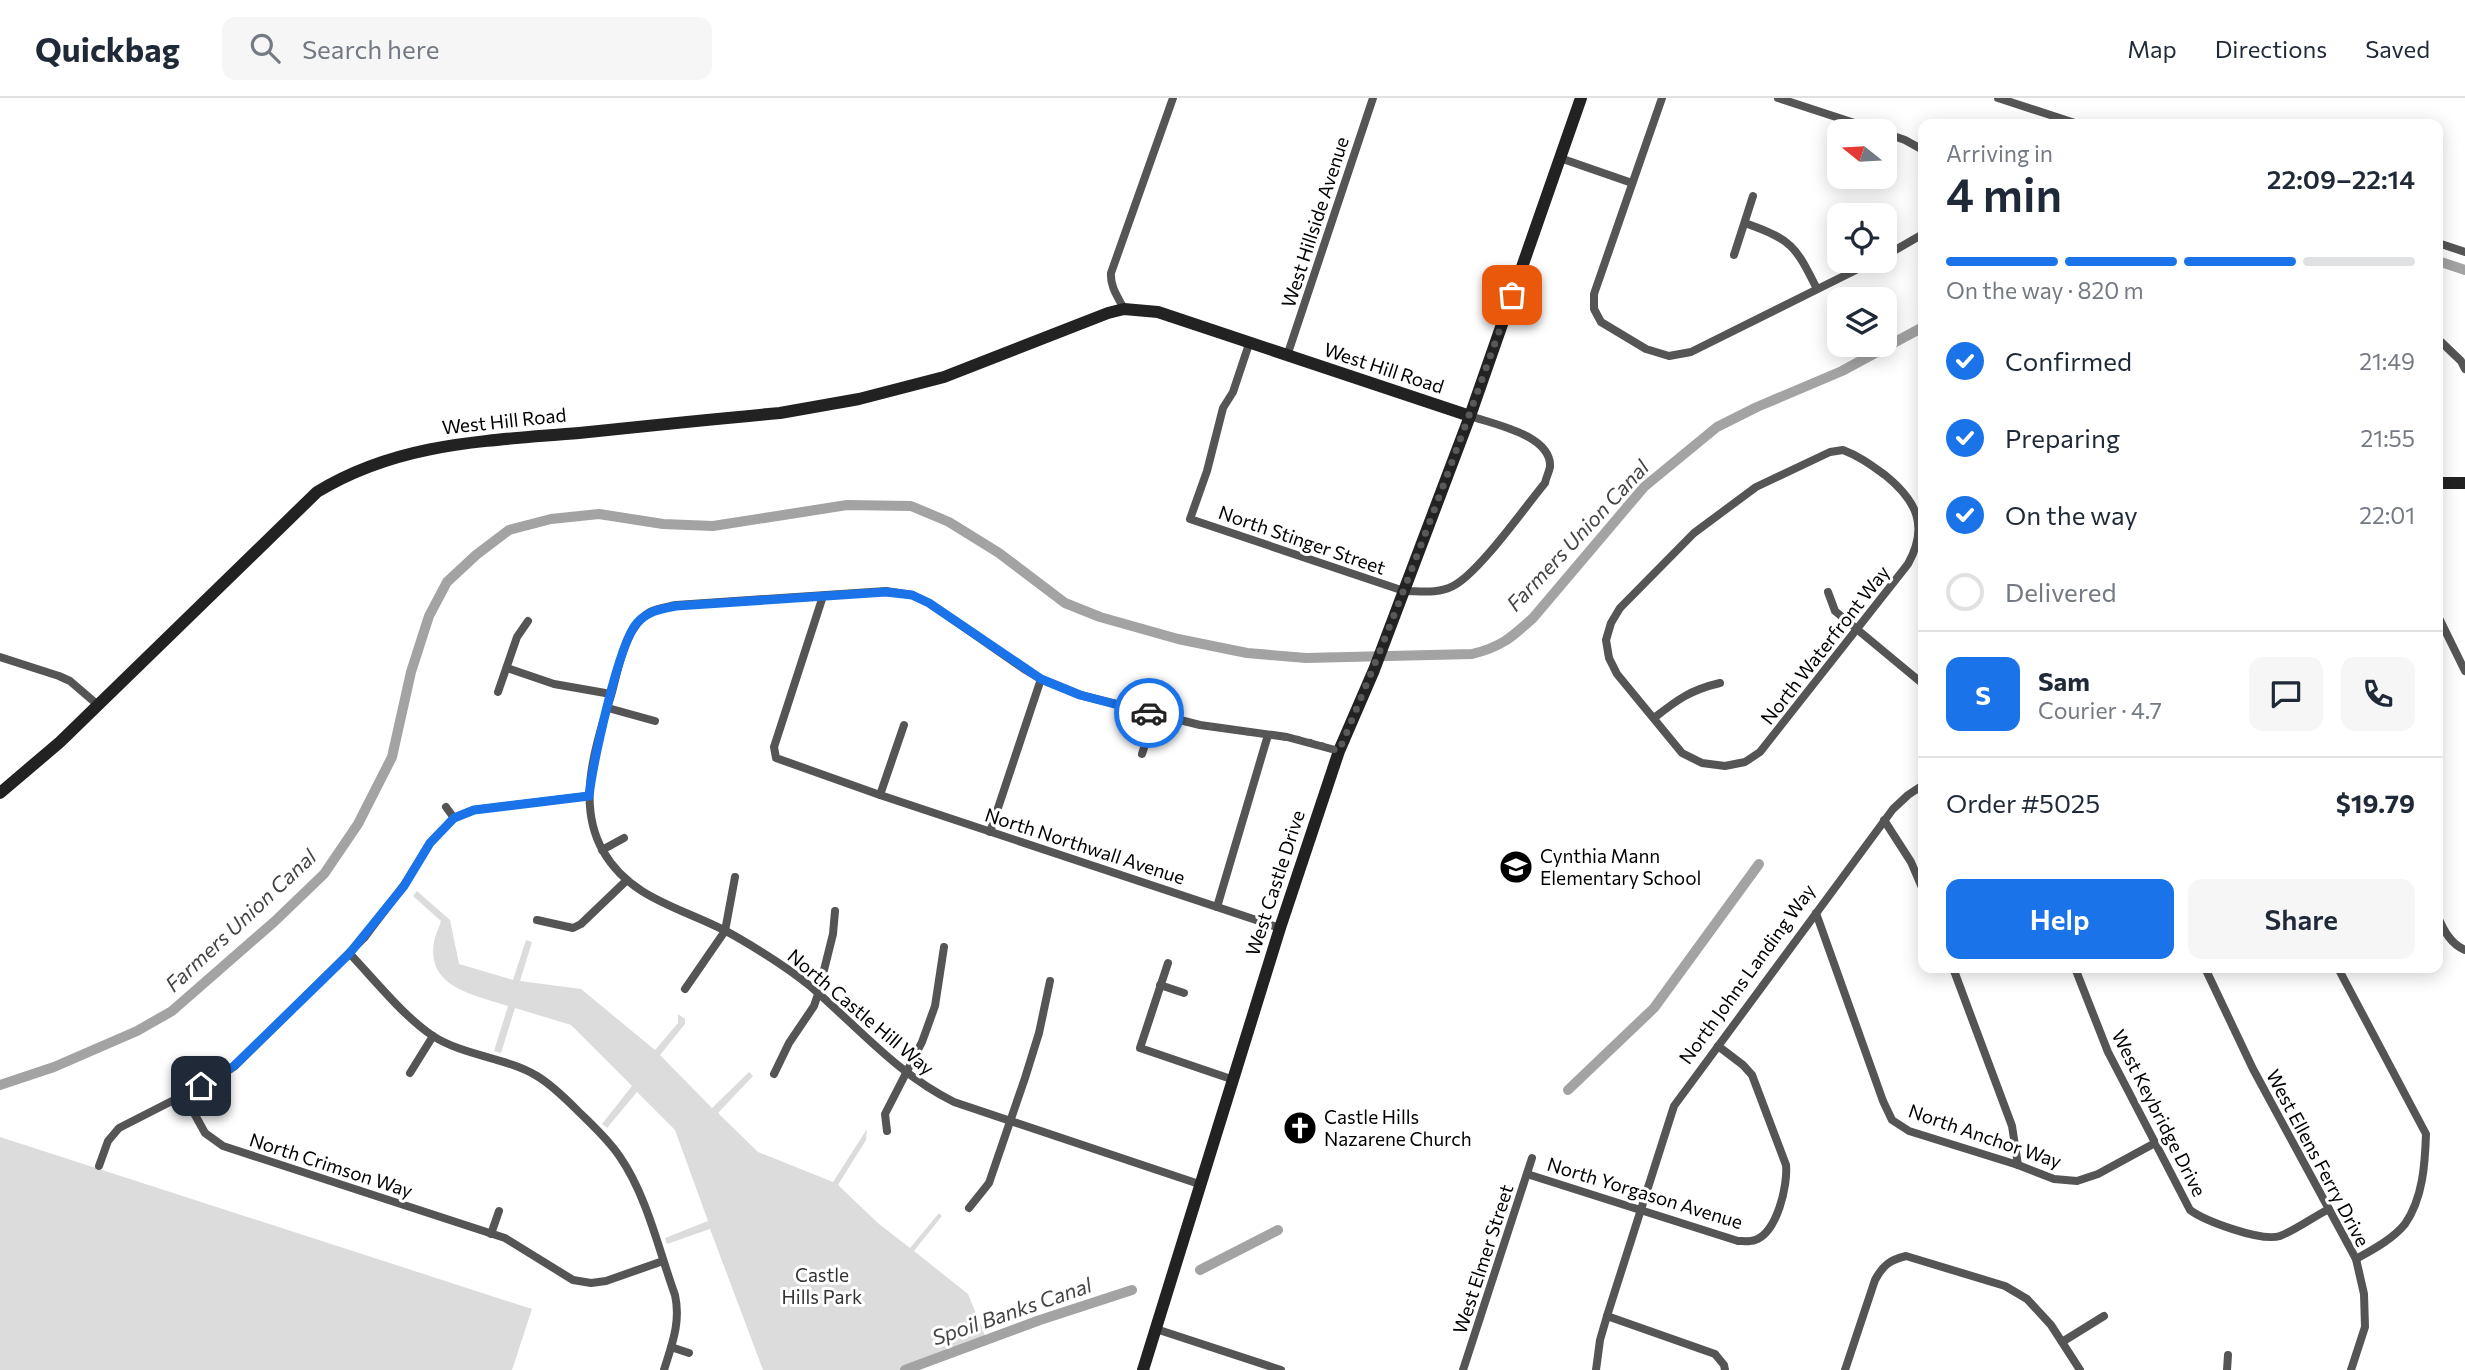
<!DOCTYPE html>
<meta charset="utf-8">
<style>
body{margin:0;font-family:Commissioner,sans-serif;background:#f6f6f7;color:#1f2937;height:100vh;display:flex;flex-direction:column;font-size:26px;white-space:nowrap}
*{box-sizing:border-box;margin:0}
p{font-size:23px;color:#747a83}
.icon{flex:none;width:38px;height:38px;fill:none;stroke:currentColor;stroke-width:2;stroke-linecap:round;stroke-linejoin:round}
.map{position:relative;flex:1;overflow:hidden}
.sheet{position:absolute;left:1918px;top:21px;width:525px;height:854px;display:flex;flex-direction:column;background:#fff;border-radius:14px;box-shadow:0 4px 18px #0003}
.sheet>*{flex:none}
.needle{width:46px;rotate:288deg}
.fabs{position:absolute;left:1827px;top:21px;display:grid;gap:14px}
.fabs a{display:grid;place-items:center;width:70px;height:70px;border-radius:14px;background:#fff;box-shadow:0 4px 18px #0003;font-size:35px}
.pin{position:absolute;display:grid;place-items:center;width:60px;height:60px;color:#fff;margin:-30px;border-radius:14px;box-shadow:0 4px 10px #0006}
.courier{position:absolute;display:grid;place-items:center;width:70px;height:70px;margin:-35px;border:5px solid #1a73e8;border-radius:50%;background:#fff;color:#222;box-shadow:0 2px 9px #0007}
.summary em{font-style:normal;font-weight:600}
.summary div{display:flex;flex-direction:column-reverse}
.summary{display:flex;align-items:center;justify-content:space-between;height:119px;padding:0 28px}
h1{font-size:46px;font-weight:600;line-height:52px}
.bar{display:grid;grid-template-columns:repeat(4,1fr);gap:10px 7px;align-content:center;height:84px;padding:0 28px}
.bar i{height:9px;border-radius:5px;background:#e0e1e3}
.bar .current{background:#1a73e8}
.bar p{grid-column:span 4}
.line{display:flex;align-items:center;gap:18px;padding:0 28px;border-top:2px solid #e0e1e3}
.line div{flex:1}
.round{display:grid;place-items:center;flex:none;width:74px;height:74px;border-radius:14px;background:#f6f6f7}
ol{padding:0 28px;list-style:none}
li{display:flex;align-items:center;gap:21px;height:77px}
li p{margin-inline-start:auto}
li .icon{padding:7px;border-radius:50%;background:#1a73e8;color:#fff;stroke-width:4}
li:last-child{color:#747a83}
li i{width:38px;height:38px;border:4px solid #e0e1e3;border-radius:50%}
.action{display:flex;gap:14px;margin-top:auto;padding:14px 28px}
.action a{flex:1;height:80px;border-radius:14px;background:#1a73e8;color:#fff;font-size:28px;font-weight:600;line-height:80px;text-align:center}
.action a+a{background:#f6f6f7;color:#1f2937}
header{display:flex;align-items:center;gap:42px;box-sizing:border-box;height:98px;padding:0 35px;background:#fff;border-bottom:2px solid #e0e1e3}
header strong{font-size:33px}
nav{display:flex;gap:38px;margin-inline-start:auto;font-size:24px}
.search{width:490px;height:63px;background:#f6f6f7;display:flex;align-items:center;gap:18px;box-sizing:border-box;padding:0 24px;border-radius:14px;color:#747a83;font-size:26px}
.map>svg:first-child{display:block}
.green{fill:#dcdcdc}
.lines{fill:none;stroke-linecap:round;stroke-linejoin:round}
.canal{stroke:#a3a3a3;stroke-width:10}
.street{stroke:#555;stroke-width:8}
.secondary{stroke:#222;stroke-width:12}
.done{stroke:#595959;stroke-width:7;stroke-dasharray:0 12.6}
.route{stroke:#1a73e8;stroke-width:9}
.labels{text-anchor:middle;stroke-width:6;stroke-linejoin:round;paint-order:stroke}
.street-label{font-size:19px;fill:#000;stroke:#fff}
.poi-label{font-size:19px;fill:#000;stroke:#fff;text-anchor:start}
.park-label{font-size:19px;fill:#333;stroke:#fff}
.water-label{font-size:21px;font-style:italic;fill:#444;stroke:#fff}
</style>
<header>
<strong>Quickbag</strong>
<div class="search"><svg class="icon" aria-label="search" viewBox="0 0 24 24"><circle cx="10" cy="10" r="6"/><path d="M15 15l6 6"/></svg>Search here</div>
<nav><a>Map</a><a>Directions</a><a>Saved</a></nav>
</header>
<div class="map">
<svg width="2465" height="1272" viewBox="0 0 2465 1272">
<rect width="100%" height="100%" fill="#fff"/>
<g class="green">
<path d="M417 793 450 822 459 866 513 882 526 842 532 844 520 883 581 891 655 952 678 925V916L685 921V926L660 957 712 1010 749 974 753 978 718 1015 758 1054 833 1084 867 1031 866 1042 838 1087 879 1126 910 1150 939 1115 942 1118 914 1153 968 1196 986 1240 900 1272H763L710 1131 667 1146 665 1140 708 1123 675 1032 637 994 607 1030 602 1026 632 988 571 927 515 910 501 955 494 953 508 908C476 897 426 890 434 844 435 837 439 830 441 823L413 798Z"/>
<polygon points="0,1039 532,1211 512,1272 0,1272"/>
</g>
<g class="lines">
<g class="canal">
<polyline points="2438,163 2465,172"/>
<path d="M0 987 54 969 137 933 172 913 274 824 324 776 358 726 392 659 411 574 429 518 447 484 476 457 509 432 551 421 599 416 663 426 713 428 847 407 911 408 949 424 999 455 1065 505 1100 519 1178 541 1247 555 1306 560 1472 556C1501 549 1511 540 1533 520L1644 389 1717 329 1757 309 1842 273 1923 229"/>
<polyline points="1568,992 1654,910 1759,766"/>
<polyline points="1200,1172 1278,1132"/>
<polyline points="905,1272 1040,1222 1132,1192"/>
</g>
<g class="street">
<polyline points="1662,0 1594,196 1594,211 1601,224 1646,251 1669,258 1691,254 1874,163"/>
<polyline points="1778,0 1879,33"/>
<polyline points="1998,0 2078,26"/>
<polyline points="1885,35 1905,42 1923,52"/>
<polyline points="1560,60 1632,85"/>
<path d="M1745 125C1792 142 1795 147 1817 191"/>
<polyline points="2438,145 2465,154"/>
<polyline points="1734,157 1753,98"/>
<polyline points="1885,158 1923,136"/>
<path d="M1124 211C1118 199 1110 189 1111 175L1173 0"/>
<polyline points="2438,241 2461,263 2465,271"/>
<path d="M1249 246 1233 294 1223 310 1207 373 1190 421 1404 493C1420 493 1438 496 1453 488 1478 476 1525 409 1545 385 1546 380 1549 374 1550 369 1552 337 1493 326 1470 318"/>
<polyline points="1287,258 1373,0"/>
<path d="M1843 352C1859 358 1871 367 1885 377 1917 403 1929 428 1908 466L1760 654 1745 664 1725 668 1702 665 1682 655 1617 576 1609 560 1606 542 1611 525 1620 510 1694 435 1756 389 1830 354Z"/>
<polyline points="1828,494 1835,513 1923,586"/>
<polyline points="823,498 774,649 776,660 880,697 1280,830"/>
<polyline points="2438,518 2465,573"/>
<polyline points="0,559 59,578 70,583 98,607"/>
<polyline points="507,570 554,586 611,596"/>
<polyline points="498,594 517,539 528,523"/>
<polyline points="608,610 655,623"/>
<path d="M1654 620C1677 602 1690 592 1720 585"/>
<polyline points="1142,656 1155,616"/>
<polyline points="880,697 904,627"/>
<polyline points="446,709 454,720"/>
<polyline points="1884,722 1911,764 1923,792"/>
<polyline points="990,734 1041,581"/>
<polyline points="602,752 624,740"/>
<polyline points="1217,809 1268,637"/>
<polyline points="1816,815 1883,1003 1892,1022 1909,1033 2018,1067 2054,1081 2077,1083 2098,1076 2155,1045"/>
<path d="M2438 819C2444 833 2451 846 2465 852"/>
<polyline points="537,822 573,830 581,826 627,782"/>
<path d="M350 856C374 881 404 919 433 938 464 958 505 959 537 978 552 987 565 1000 577 1012 592 1027 608 1041 620 1059 647 1098 659 1153 675 1197 681 1224 672 1246 664 1272"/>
<polyline points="1168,865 1140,950 1234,982"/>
<polyline points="1953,870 2012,1028 2018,1067"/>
<path d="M2075 870 2108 954 2190 1112C2205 1123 2261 1144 2280 1138 2296 1132 2313 1119 2329 1111"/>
<polyline points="2205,870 2253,971 2356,1161 2364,1196 2365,1229 2351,1272"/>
<path d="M2338 870 2426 1036C2425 1066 2423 1100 2405 1126 2393 1141 2372 1152 2356 1161"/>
<polyline points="1160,887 1184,895"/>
<polyline points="685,891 725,833 735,779"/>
<polyline points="410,975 433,938"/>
<polyline points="774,976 789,945 814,908 818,896 833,836 835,813"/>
<polyline points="184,997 205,1035 223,1048 505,1140 573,1182 591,1185 606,1183 663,1163"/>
<polyline points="887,1033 885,1016 922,944 935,908 944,849"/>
<polyline points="99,1068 108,1043 119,1030 219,979 235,968 364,840 404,787 430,745 454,720 474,712 588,698"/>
<path d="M1527 1076 1738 1143C1743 1143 1750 1144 1755 1142 1777 1135 1788 1087 1786 1067L1752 977 1743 967 1718 948"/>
<path d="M1202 1087 954 1004C897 976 858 929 810 888 787 869 761 853 735 838 689 811 632 804 603 753 575 704 597 644 612 594 619 568 625 529 650 514 657 510 667 509 676 507L886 493 912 497 929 505 1024 571 1041 581 1080 597 1200 627 1287 639 1339 653"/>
<polyline points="969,1110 989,1085 1025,980 1039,935 1050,883"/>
<polyline points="491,1136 499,1113"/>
<polyline points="1607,1218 1715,1256 1724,1267 1725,1272"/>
<polyline points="1156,1231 1281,1272"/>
<polyline points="2062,1244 2104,1218"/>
<polyline points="671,1249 689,1255"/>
<polyline points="1463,1272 1532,1060"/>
<polyline points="1596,1272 1600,1242 1607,1218 1674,1008 1893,711 1908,697 1923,687"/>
<path d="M1845 1272 1875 1182C1883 1167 1890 1162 1906 1158L2005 1188 2027 1201 2051 1227 2080 1272"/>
<polyline points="2227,1272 2228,1257"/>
</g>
<g class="secondary">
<polyline points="2438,385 2465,385"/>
<path d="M0 695 60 644 317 394C399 344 486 343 579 335 646 328 713 321 780 315L859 301 944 279 1108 215 1124 211 1158 214 1470 318"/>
<polyline points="1143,1272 1280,830 1339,653 1374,572 1470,318 1581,0"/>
</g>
</g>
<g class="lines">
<path class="done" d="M1149 615 1200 627 1303 642 1339 653C1402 503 1458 350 1512 197"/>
<path class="route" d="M201 988 234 968 349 856 404 788 430 745 454 720 474 712 589 698C593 666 618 546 637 525 648 513 660 511 676 508L886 494 912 497 929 505 1041 581 1080 597 1149 615"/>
</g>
<defs>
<symbol id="school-disc" viewBox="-11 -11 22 22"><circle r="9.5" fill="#000" stroke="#fff"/><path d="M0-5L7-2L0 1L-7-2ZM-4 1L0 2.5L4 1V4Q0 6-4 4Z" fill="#fff"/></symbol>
<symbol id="church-disc" viewBox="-11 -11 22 22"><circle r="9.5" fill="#000" stroke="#fff"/><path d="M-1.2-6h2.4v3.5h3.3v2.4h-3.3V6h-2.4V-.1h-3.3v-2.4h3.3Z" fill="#fff"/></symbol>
</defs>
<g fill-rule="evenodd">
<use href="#school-disc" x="1497" y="750" width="38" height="38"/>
<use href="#church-disc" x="1281" y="1011" width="38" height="38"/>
</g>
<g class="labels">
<g class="street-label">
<text transform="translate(1315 124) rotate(-72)" y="7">West Hillside Avenue</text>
<text transform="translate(1384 270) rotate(18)" y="7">West Hill Road</text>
<text transform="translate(504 323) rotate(-6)" y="7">West Hill Road</text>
<text transform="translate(1302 442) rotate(19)" y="7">North Stinger Street</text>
<text transform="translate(1825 547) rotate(-52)" y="7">North Waterfront Way</text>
<text transform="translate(1085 748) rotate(18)" y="7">North Northwall Avenue</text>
<text transform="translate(1275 785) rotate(-72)" y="7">West Castle Drive</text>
<text transform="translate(1747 876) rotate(-54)" y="7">North Johns Landing Way</text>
<text transform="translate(861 914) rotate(40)" y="7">North Castle Hill Way</text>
<text transform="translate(2159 1015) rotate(63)" y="7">West Keybridge Drive</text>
<text transform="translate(1985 1038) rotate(19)" y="7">North Anchor Way</text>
<text transform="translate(2318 1060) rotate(62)" y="7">West Ellens Ferry Drive</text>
<text transform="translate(331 1067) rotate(18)" y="7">North Crimson Way</text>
<text transform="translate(1645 1095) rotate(17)" y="7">North Yorgason Avenue</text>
<text transform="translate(1483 1161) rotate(-72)" y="7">West Elmer Street</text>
</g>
<g class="poi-label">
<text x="1540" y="765">Cynthia Mann<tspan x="1540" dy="22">Elementary School</tspan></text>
<text x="1324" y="1026">Castle Hills<tspan x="1324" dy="22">Nazarene Church</tspan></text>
</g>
<g class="park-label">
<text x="822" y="1184">Castle<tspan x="822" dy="22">Hills Park</tspan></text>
</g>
<g class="water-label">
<text transform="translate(1578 438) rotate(-47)" y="7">Farmers Union Canal</text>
<text transform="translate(241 823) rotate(-43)" y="7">Farmers Union Canal</text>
<text transform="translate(1012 1214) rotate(-19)" y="7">Spoil Banks Canal</text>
</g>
</g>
</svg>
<div class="fabs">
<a><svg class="needle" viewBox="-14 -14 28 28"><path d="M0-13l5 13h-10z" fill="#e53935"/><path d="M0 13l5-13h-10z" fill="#747a83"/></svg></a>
<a><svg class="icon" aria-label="locate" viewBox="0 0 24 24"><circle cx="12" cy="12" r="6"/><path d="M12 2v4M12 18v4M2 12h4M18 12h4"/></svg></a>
<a><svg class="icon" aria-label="layers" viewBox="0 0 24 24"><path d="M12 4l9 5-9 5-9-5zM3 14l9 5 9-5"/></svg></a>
</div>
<div class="pin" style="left:1512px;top:197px;background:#ea580c"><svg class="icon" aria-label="bag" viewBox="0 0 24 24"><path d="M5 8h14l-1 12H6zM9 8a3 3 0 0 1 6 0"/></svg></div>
<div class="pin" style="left:201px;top:988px;background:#1f2937"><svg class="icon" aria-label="home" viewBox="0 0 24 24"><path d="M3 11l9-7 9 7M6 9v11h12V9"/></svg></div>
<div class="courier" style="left:1149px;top:615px"><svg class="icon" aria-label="car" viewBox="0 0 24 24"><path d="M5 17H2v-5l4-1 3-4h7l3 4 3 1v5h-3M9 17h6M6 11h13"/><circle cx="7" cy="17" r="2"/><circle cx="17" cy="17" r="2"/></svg></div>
<section class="sheet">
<div class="summary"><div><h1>4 min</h1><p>Arriving in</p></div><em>22:09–22:14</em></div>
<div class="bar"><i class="current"></i><i class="current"></i><i class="current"></i><i></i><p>On the way · 820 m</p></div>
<ol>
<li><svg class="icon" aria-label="check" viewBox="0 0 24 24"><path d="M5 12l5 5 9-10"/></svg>Confirmed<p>21:49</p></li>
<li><svg class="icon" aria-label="check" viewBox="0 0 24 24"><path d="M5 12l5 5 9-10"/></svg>Preparing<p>21:55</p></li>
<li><svg class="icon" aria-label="check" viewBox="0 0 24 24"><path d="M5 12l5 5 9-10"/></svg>On the way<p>22:01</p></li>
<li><i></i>Delivered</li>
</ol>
<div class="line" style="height:126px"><b class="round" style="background:#1a73e8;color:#fff">S</b><div><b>Sam</b><p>Courier · 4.7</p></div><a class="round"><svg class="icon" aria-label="chat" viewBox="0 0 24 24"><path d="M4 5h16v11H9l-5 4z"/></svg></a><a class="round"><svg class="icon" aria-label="phone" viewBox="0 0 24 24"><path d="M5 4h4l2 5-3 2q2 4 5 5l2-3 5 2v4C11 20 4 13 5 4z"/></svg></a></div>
<div class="line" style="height:91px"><div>Order #5025</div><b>$19.79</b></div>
<div class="action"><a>Help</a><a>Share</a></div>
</section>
</div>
